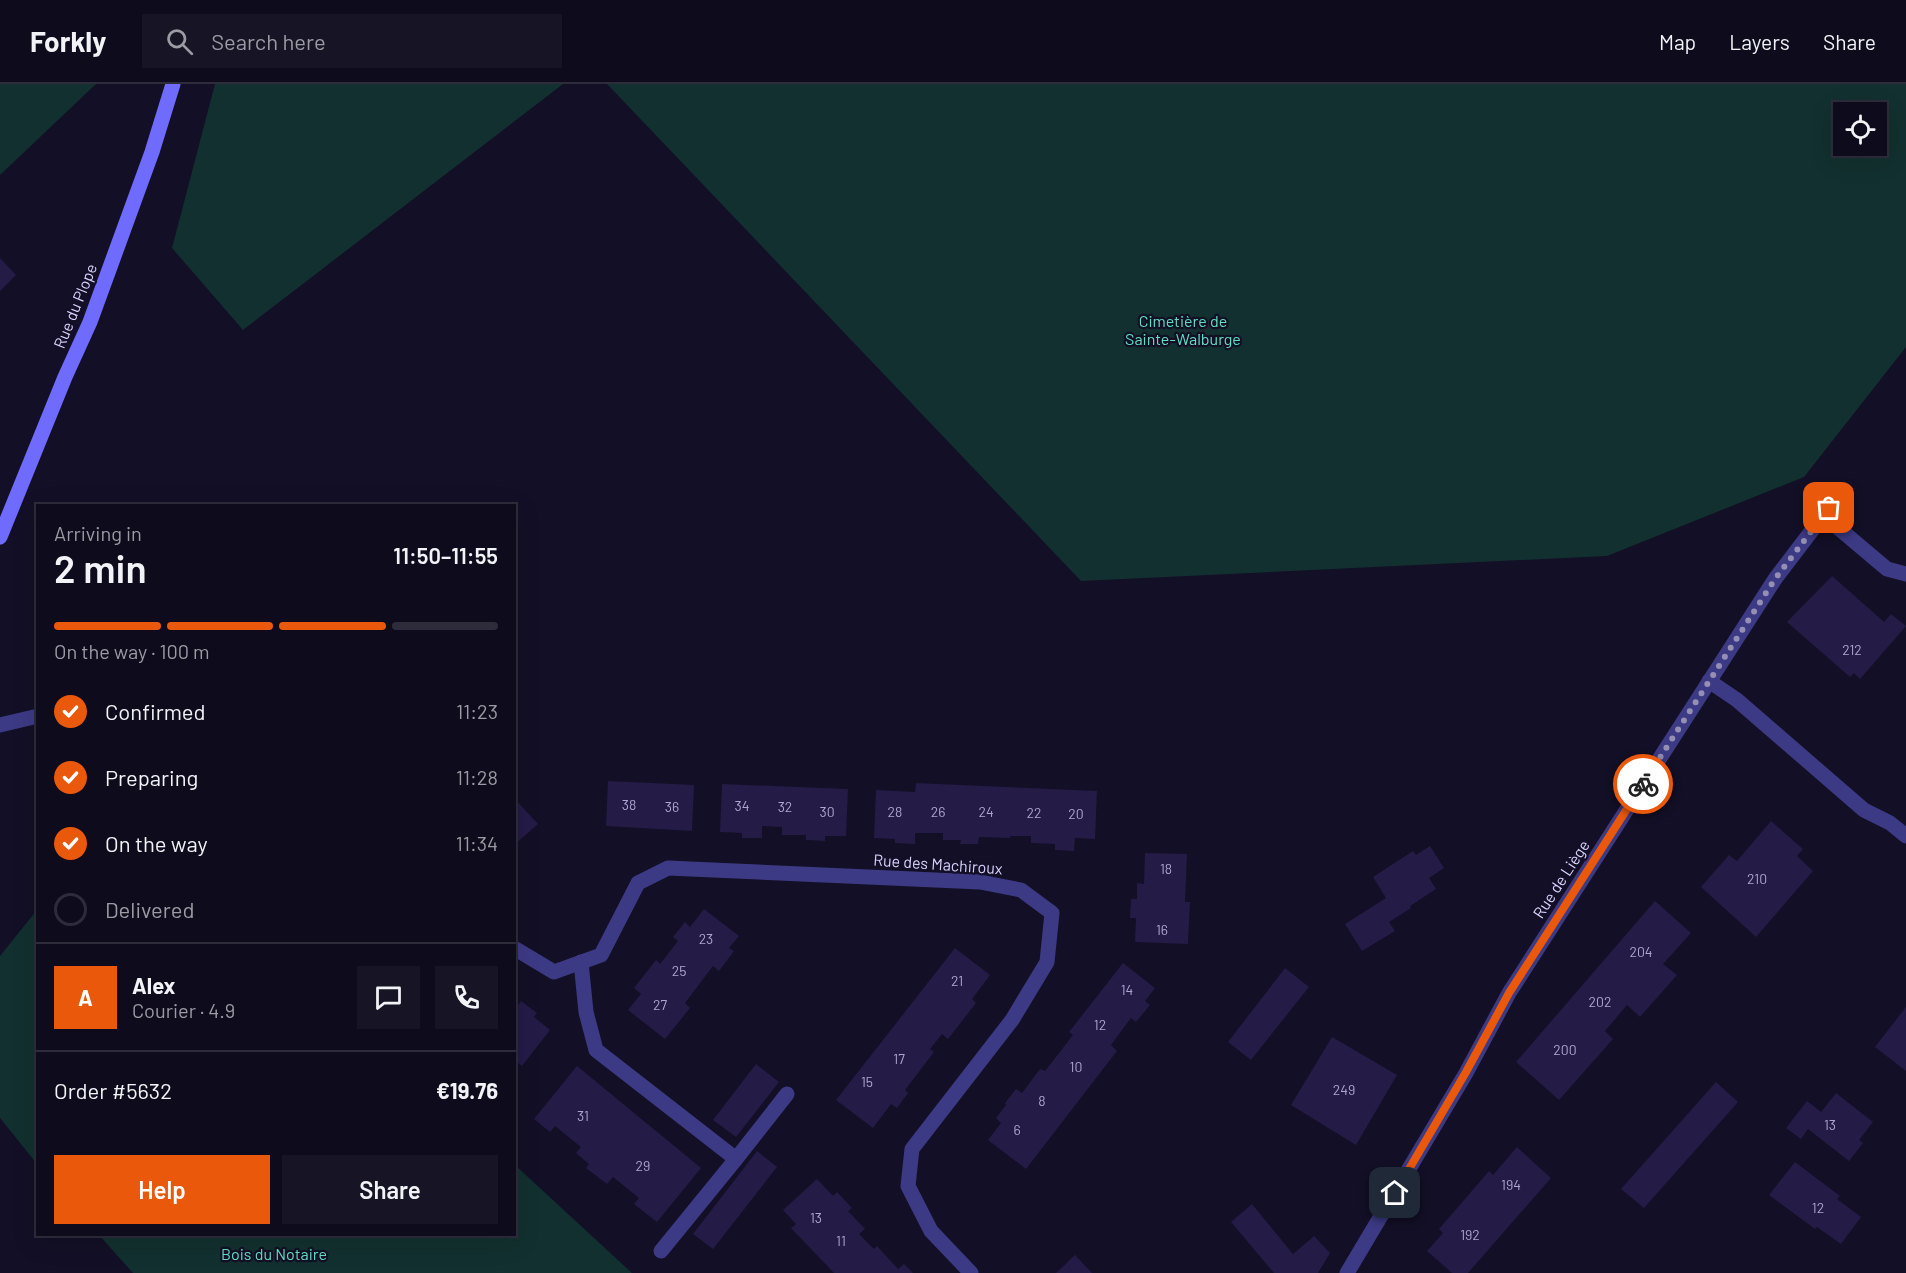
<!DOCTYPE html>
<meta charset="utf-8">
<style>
body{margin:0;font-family:Barlow,sans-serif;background:#171425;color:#f1f3f6;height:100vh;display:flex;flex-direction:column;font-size:22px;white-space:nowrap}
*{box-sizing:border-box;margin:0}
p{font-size:20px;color:#9b9ba3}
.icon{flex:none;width:33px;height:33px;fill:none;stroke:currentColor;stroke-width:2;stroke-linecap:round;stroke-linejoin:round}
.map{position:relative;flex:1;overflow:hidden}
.sheet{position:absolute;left:36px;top:420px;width:480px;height:732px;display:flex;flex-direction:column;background:#0e0b1c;border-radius:0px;box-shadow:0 6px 24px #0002,0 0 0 2px #2e2b3b}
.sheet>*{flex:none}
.buttons{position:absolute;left:1833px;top:18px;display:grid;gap:12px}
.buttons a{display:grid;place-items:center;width:54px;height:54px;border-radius:0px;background:#0e0b1c;box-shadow:0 6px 24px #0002,0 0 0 2px #2e2b3b;font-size:30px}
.pin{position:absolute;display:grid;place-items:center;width:51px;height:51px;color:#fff;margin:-26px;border-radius:12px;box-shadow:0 3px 9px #0006}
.courier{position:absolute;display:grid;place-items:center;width:60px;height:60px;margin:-30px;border:4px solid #ea580c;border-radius:50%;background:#fff;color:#222;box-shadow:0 2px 8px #0007}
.overview em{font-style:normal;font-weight:600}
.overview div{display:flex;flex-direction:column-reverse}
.overview{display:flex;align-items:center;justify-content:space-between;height:102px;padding:0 18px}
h1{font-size:39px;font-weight:600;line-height:45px}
.bar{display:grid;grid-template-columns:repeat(4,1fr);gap:9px 6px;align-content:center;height:72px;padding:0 18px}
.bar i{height:8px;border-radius:4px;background:#2e2b3b}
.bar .current{background:#ea580c}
.bar p{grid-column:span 4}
.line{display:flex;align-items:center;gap:15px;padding:0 18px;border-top:2px solid #2e2b3b}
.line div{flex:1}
.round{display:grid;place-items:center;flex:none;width:63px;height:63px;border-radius:0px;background:#171425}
ol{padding:0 18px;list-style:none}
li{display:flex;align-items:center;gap:18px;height:66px}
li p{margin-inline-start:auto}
li .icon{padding:6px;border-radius:50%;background:#ea580c;color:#fff;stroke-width:4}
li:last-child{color:#9b9ba3}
li i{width:33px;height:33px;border:3px solid #2e2b3b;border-radius:50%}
.primary-button{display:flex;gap:12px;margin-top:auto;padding:12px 18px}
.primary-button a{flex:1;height:69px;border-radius:0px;background:#ea580c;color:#fff;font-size:24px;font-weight:600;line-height:69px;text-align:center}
.primary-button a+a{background:#171425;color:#f1f3f6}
header{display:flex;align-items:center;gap:36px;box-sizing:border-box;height:84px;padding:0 30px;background:#0e0b1c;border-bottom:2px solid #2e2b3b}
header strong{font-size:28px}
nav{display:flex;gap:33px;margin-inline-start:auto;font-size:21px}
.search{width:420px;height:54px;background:#171425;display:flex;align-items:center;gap:15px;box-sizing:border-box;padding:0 21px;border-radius:0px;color:#9b9ba3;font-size:22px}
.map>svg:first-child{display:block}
.green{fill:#12302f;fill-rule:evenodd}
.building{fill:#241b47}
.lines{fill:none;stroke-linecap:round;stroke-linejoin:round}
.lane{stroke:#3d3a85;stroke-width:15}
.street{stroke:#3d3a85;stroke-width:15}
.secondary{stroke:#6f6bff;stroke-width:15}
.done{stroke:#948fb3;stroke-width:6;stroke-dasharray:0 10.8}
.route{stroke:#ea580c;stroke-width:8}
.labels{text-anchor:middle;stroke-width:4.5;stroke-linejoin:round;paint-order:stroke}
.number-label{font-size:14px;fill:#aca6d1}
.street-label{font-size:16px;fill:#d9d4ff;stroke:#130f26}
.park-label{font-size:16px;fill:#5fe0c0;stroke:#130f26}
</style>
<header>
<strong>Forkly</strong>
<div class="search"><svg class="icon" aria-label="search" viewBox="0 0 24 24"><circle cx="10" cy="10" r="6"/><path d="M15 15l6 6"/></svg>Search here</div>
<nav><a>Map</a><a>Layers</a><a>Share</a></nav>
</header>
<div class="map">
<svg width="1906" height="1189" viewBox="0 0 1906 1189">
<rect width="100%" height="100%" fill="#130f26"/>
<g class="green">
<polygon points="0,0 96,0 0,91"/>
<polygon points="215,0 563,0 243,246 172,164"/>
<path d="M607 0H1906V263L1804 393 1607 472 1081 497ZM1844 28H1876V62H1844Z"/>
<polygon points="37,826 37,1080 0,1034 0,872"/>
<polygon points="515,1081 632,1189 133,1189 99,1151 514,1150"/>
</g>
<g class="building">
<polygon points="0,174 16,191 0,207"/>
<polygon points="1832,492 1884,538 1891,530 1906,542 1860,595 1854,589 1850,593 1787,538"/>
<polygon points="608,697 694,701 692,747 606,742"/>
<polygon points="916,699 1097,707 1095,755 1075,754 1074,767 1055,766 1055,760 1031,759 1031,752 1010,752 1010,754 979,753 978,760 960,760 961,756 943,756 943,749 915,749 915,760 895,759 895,755 874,754 876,706 915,708"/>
<polygon points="722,700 848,705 846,752 825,752 825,757 806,756 806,751 782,751 782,743 762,742 762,754 742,754 742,749 720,748"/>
<polygon points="514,714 538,740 514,761"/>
<polygon points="1771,737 1803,765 1797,772 1813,787 1756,853 1701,803 1729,771 1737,777"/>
<polygon points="1430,762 1444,784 1429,794 1436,805 1410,822 1411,824 1389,838 1395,847 1362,867 1345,840 1386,814 1373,793 1413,767 1416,771"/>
<polygon points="1145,769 1187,770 1185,818 1190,818 1188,860 1135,858 1136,834 1130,834 1131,815 1137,815 1137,799 1144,800"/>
<polygon points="1655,817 1691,849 1663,880 1677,891 1640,933 1627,921 1605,947 1613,955 1559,1016 1516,978"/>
<polygon points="704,825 739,852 729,864 734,867 719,887 713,882 685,919 690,924 665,955 628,926 641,910 634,904 656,876 660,880 678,857 673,853 685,838 690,843"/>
<polygon points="955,864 990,891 972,915 976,919 948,955 942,950 930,965 934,968 905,1006 908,1009 897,1024 891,1020 873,1044 836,1016"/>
<polygon points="1123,879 1155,904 1145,917 1150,921 1136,938 1131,934 1111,961 1117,967 1026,1085 988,1056 1001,1039 996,1034 1006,1021 1005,1019 1016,1005 1022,1009 1040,985 1045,987 1073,951 1069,948"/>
<polygon points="1285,884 1309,903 1251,976 1228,958"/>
<polygon points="521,917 537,929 534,933 550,946 522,982 514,976 514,918 518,921"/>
<polygon points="1906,923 1906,987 1875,963"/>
<polygon points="1332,953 1397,991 1356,1061 1291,1021"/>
<polygon points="756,980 779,998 736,1053 713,1036"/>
<polygon points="577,982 701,1084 657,1138 634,1120 639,1114 613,1093 607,1100 586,1084 589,1080 576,1069 581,1063 555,1042 550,1048 534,1035"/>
<polygon points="1716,998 1738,1018 1644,1124 1621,1105"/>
<polygon points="1836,1009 1873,1038 1859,1056 1863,1059 1849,1077 1808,1045 1801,1055 1786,1044 1807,1017 1821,1028"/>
<polygon points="1517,1063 1551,1094 1468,1189 1452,1189 1427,1167 1443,1149 1439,1145 1489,1087 1493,1091"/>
<polygon points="757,1067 777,1083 713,1165 693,1150"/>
<polygon points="1795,1078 1840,1112 1837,1115 1861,1133 1841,1160 1817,1143 1815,1145 1769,1111"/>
<polygon points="817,1095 833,1112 837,1108 852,1124 848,1127 865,1145 859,1150 874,1165 877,1162 898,1185 904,1180 913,1189 834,1189 791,1144 796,1140 783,1126"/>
<polygon points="1252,1120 1293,1170 1314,1152 1330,1169 1318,1189 1274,1189 1231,1138"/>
<polygon points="1075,1171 1092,1189 1056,1189"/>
</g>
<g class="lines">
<g class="lane">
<polyline points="1709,597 1737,616 1864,726 1890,739 1906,752"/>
<polyline points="661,1167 736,1075 787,1010"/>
</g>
<g class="street">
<polyline points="1823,431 1887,485 1906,490"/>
<polyline points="0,641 38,632"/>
<polyline points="514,864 554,888 601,871 638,799 668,784 980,798 1021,806 1052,829 1047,878 1012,936 912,1065 908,1102 931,1147 971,1189"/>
<polyline points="581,878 586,928 596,966 736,1075"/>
<polyline points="1347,1189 1466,989 1509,909 1775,495 1829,424"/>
</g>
<polyline class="secondary" points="0,453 65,293 90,238 152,68 173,0"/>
</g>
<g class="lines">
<polyline class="done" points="1643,700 1775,495 1829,424"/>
<polyline class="route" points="1395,1109 1466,988 1509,909 1643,700"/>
</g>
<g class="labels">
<g class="number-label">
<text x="1852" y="571">212</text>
<text x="629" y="726">38</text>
<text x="742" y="727">34</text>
<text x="672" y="728">36</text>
<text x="785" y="728">32</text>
<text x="827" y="733">30</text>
<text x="895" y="733">28</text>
<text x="938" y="733">26</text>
<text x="986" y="733">24</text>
<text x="1034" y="734">22</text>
<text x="1076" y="735">20</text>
<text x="1166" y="790">18</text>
<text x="1757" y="800">210</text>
<text x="1162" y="851">16</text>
<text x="706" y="860">23</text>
<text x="1641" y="873">204</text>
<text x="679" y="892">25</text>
<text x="957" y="902">21</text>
<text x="1127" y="911">14</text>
<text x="1600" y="923">202</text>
<text x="660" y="926">27</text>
<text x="1100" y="946">12</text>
<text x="1565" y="971">200</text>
<text x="899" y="980">17</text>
<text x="1076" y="988">10</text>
<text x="867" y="1003">15</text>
<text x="1344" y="1011">249</text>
<text x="1042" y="1022">8</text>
<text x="583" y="1037">31</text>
<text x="1830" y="1046">13</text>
<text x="1017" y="1051">6</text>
<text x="643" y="1087">29</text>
<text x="1511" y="1106">194</text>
<text x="1818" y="1129">12</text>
<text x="816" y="1139">13</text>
<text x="1470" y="1156">192</text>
<text x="841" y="1162">11</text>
</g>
<g class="street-label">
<text transform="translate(75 222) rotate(-68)" y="6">Rue du Plope</text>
<text transform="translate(938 780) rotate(4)" y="6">Rue des Machiroux</text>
<text transform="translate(1561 795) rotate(-57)" y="6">Rue de Liège</text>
</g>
<g class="park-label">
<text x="1183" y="243">Cimetière de<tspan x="1183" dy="18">Sainte-Walburge</tspan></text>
<text x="274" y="1176">Bois du Notaire</text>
</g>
</g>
</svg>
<div class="buttons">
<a><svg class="icon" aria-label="locate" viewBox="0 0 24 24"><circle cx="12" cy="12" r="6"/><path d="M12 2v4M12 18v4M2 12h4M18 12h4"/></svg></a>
</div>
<div class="pin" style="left:1829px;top:424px;background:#ea580c"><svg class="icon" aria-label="bag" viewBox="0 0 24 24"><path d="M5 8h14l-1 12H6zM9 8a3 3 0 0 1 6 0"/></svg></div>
<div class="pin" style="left:1395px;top:1109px;background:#1f2937"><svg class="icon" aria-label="home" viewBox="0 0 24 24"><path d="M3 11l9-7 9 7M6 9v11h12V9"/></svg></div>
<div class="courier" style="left:1643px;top:700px"><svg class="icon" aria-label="bike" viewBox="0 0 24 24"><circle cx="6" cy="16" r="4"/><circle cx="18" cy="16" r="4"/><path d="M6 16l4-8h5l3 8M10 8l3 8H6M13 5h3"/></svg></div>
<section class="sheet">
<div class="overview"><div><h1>2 min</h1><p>Arriving in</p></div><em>11:50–11:55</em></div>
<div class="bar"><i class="current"></i><i class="current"></i><i class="current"></i><i></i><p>On the way · 100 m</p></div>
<ol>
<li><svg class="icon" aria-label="check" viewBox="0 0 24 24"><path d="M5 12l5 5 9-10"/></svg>Confirmed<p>11:23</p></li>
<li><svg class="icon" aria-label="check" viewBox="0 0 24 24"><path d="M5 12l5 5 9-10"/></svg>Preparing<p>11:28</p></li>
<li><svg class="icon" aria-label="check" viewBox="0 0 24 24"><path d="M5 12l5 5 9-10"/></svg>On the way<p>11:34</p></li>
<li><i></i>Delivered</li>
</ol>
<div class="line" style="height:108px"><b class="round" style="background:#ea580c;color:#fff">A</b><div><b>Alex</b><p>Courier · 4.9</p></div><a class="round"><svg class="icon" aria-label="chat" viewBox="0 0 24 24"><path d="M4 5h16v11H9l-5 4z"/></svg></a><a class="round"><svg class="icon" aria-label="phone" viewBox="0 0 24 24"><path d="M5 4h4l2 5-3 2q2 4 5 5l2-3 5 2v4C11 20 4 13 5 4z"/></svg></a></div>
<div class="line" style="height:78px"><div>Order #5632</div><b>€19.76</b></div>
<div class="primary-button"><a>Help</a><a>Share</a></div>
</section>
</div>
